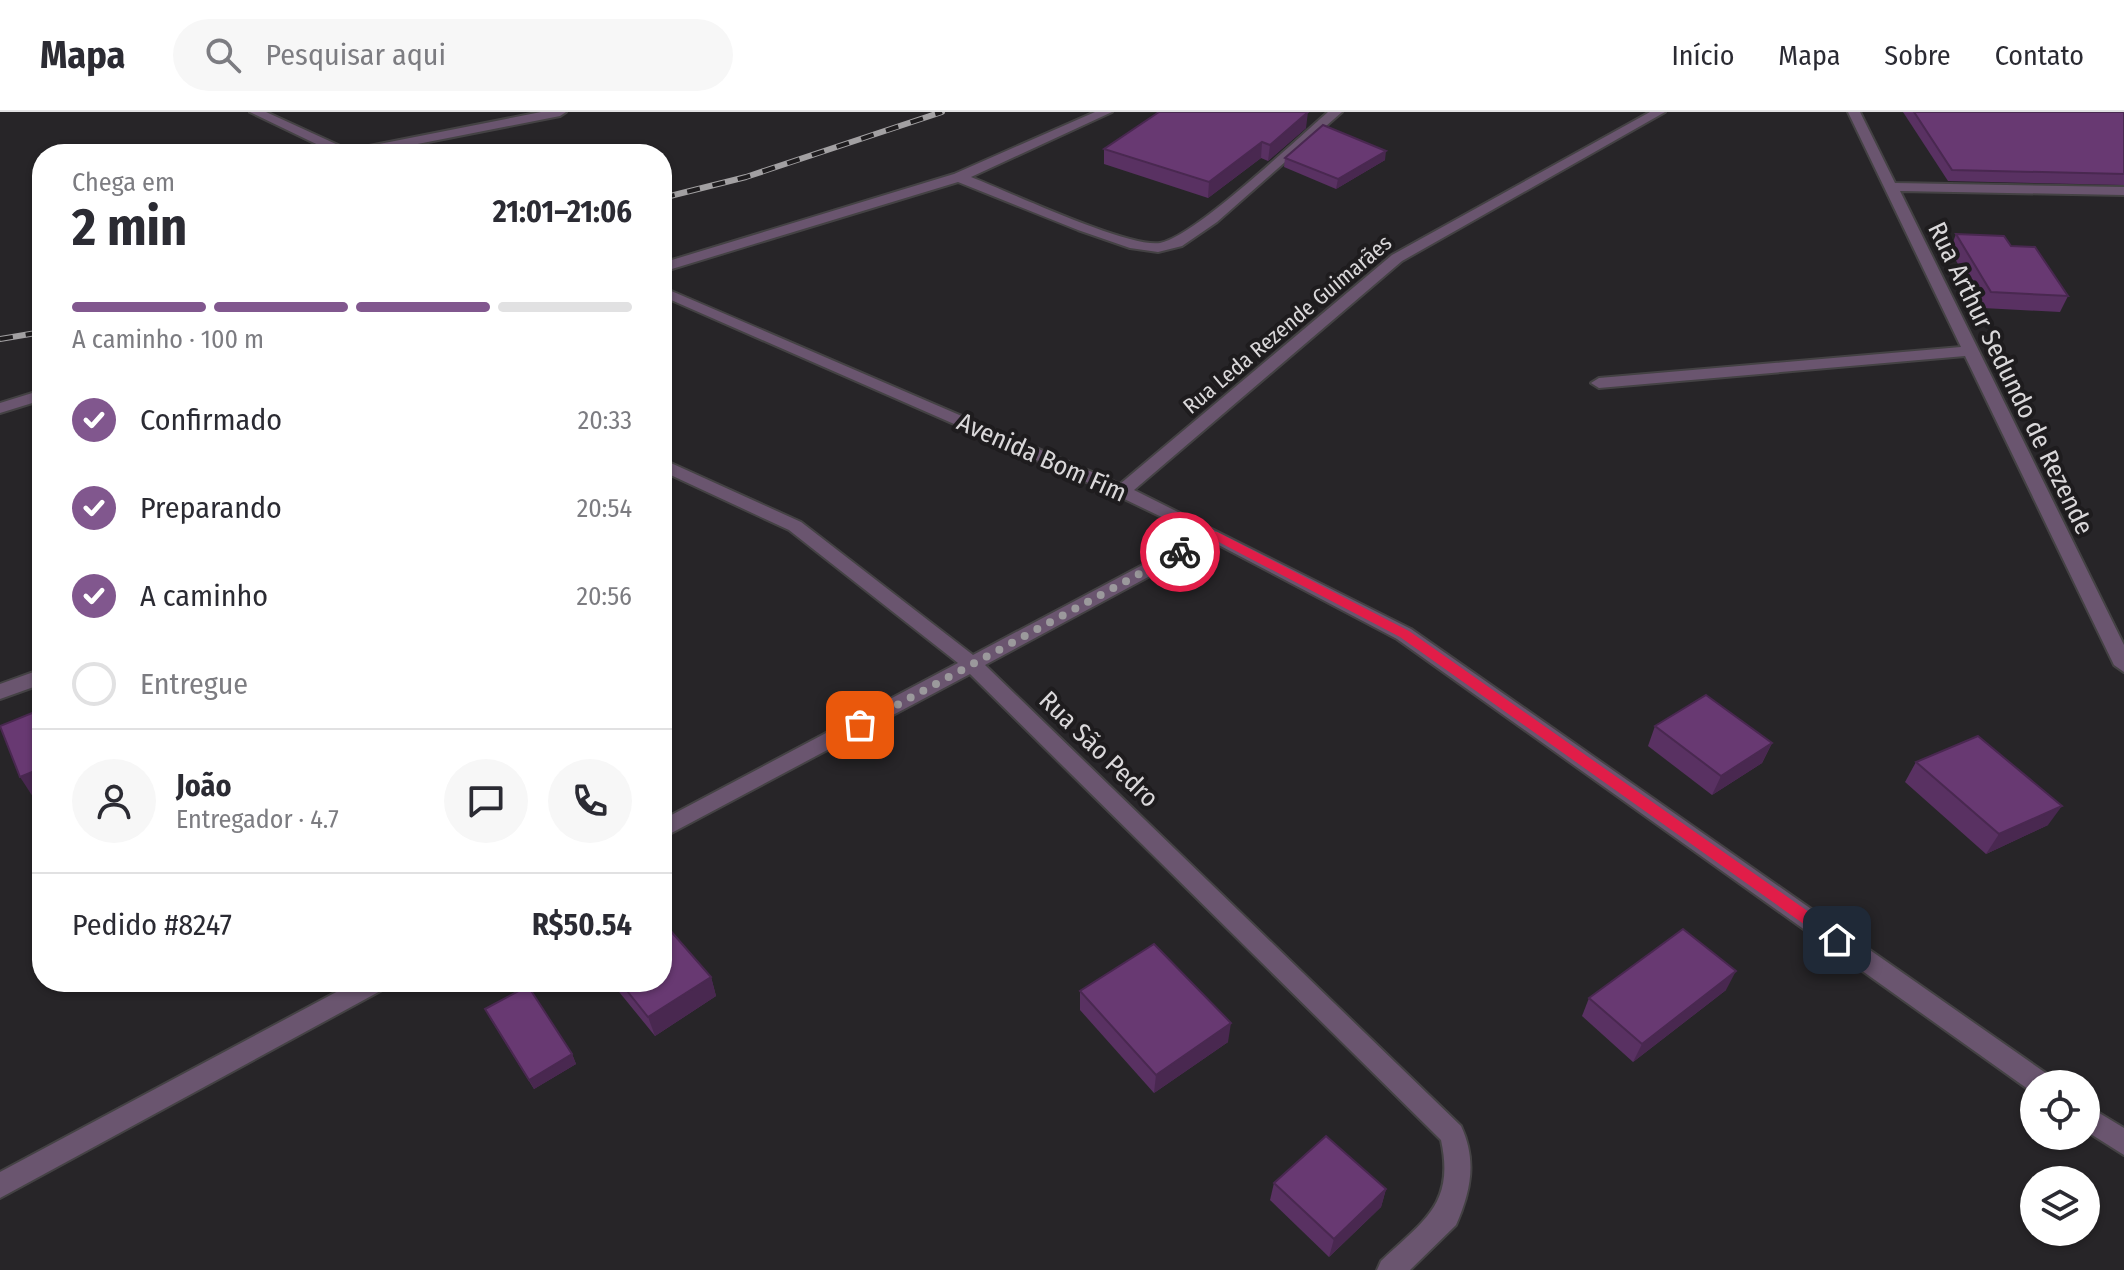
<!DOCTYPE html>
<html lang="pt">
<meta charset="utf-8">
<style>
body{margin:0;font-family:"Fira Sans Condensed",sans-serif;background:#f7f7f7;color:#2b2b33;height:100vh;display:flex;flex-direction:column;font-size:30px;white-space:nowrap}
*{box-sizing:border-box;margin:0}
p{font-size:26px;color:#7c7c81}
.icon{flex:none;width:44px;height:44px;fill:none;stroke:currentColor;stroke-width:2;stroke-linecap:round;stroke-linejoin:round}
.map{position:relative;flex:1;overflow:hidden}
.drawer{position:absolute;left:32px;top:32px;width:640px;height:848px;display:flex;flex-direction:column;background:#fff;border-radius:32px;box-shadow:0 2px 6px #0004}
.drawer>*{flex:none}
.controls{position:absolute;left:2020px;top:958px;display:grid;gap:16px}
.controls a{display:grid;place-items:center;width:80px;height:80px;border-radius:50%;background:#fff;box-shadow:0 2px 6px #0004;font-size:40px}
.pin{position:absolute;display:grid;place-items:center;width:68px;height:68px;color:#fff;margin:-34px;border-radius:16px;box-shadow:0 4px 12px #0006}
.courier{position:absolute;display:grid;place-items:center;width:80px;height:80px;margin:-40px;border:6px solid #e11d48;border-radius:50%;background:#fff;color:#222;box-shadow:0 2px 10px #0007}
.overview em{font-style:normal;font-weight:700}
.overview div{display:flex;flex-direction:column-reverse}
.overview{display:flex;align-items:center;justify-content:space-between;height:136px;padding:0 40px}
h1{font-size:52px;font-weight:700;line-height:60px}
.bar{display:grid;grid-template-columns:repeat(4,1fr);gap:12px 8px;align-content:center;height:96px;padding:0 40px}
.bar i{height:10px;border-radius:6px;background:#e1e1e2}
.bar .on{background:#81578e}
.bar p{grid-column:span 4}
.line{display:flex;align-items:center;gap:20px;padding:0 40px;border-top:2px solid #e1e1e2}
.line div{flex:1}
.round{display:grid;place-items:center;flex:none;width:84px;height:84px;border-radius:42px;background:#f7f7f7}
ol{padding:0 40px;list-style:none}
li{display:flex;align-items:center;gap:24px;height:88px}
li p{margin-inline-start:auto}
li .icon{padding:8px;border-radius:50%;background:#81578e;color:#fff;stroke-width:4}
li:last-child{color:#7c7c81}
li i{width:44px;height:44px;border:4px solid #e1e1e2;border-radius:50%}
header{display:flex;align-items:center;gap:48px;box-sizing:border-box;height:112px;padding:0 40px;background:#fff;border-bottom:2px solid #e1e1e2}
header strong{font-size:38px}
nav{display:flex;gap:44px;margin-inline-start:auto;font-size:28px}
.search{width:560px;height:72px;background:#f7f7f7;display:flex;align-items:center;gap:20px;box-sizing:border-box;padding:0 28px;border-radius:44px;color:#7c7c81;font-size:30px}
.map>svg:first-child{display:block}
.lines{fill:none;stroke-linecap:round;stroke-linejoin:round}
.minor-casing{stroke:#444244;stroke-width:4}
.minor{fill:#6a556f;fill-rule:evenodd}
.rail-casing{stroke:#a2a0a2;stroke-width:6}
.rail{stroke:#1e1c1e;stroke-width:4;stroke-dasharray:13;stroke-linecap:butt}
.wall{fill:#593162}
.shaded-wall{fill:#492850}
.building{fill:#683972;stroke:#492850;stroke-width:2}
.route{fill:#e11d48}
.done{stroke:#9b999c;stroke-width:8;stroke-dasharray:0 14.4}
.labels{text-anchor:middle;stroke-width:8;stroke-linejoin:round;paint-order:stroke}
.far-street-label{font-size:22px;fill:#dad8da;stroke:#1e1c1e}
.street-label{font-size:26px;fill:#dad8da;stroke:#1e1c1e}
</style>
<header>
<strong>Mapa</strong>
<div class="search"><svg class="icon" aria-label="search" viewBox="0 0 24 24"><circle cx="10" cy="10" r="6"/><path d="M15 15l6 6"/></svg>Pesquisar aqui</div>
<nav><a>Início</a><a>Mapa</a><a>Sobre</a><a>Contato</a></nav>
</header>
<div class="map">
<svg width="2124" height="1158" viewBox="0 0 2124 1158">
<rect width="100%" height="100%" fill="#272528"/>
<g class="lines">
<defs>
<g id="minor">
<polygon points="250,0 266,0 349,38 541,0 566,0 560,4 367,42 337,42"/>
<path d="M1095 0H1112L971 65C1007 79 1128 136 1160 131 1193 126 1298 26 1328 0H1342L1217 110 1182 134 1158 140 1130 136 1078 118 958 70 662 160V151L954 62Z"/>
<path d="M1650 0H1665L1402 149 1134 378 1411 517 2050 964 2053 972H2034L2032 980 1397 527 1213 430 985 553 1461 1014C1477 1048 1471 1079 1456 1113L1410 1158H1377L1381 1149C1424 1108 1455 1092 1441 1028L970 562 662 726V708L958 551 789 418 662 359V347L801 410 973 543 1199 423 1116 383 662 184V175L1120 372 1392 143Z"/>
<polygon points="1848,0 1860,0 1895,71 2124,75 2124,83 1900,79 2124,533 2124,560 2114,553 1965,244 1599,276 1591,271 1599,266 1961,235"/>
<polygon points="42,278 42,288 0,301 0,291"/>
<polygon points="42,557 42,572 0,587 0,572"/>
<polygon points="355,870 388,870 384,877 0,1086 0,1060"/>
<polygon points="2086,993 2124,1016 2124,1043 2086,1019"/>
</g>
</defs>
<use href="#minor" class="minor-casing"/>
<use href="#minor" class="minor"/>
<defs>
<g id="rail">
<polyline points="662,86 746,65 942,0"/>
<polyline points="0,227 42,220"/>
</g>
</defs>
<use href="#rail" class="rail-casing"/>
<use href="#rail" class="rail"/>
</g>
<g class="wall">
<polygon points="1903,0 2124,0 2124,73 1948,69"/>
<polygon points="1306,16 1268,49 1261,46 1208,86 1104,52 1104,37"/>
<polygon points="1285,46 1385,48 1336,77 1284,55"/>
<polygon points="1956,122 2011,134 2068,184 2060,200 1983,196 1950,138"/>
<polygon points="1655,614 1772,631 1762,651 1712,683 1648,634"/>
<polygon points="1916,650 2048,713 1986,742 1905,670"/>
<polygon points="711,865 716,884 655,924 611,870 662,870"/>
<polygon points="1726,878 1633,950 1582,904 1589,886"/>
<polygon points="1080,879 1228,930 1154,981 1080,898"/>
<polygon points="485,897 572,942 576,952 534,977 490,906"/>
<polygon points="1274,1071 1386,1077 1381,1095 1329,1145 1270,1088"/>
</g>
<g class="shaded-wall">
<polygon points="1308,0 1306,16 1268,49 1270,33"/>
<polygon points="1262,30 1261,46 1208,86 1209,70"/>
<polygon points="1386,39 1385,48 1336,77 1338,67"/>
<polygon points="1772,631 1762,651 1712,683 1721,664"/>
<polygon points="42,656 42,681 33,685 20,665"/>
<polygon points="2062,694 2048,713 1986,742 1999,722"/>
<polygon points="1736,859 1726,878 1633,950 1642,932"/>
<polygon points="711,865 716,884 655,924 648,905"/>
<polygon points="1231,911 1228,930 1154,981 1156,963"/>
<polygon points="572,942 576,952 534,977 529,968"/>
<polygon points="1386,1077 1381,1095 1329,1145 1334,1127"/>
</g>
<g class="building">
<polygon points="1159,0 1308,0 1270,33 1262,30 1209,70 1104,37"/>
<polygon points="1914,0 2124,0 2124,62 1952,58"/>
<polygon points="1323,13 1386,39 1338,67 1285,46"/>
<polygon points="1956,122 2004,124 2011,134 2035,135 2068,184 1991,180"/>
<polygon points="1706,583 1772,631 1721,664 1655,614"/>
<polygon points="42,597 42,656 20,665 0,614"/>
<polygon points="1978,624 2062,694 1999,722 1916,650"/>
<polygon points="662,809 711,865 648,905 620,870 662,870"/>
<polygon points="1683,817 1736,859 1642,932 1589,886"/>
<polygon points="1154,832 1231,911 1156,963 1080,879"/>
<polygon points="528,874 572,942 529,968 485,897"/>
<polygon points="1326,1024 1386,1077 1334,1127 1274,1071"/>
</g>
<polygon class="route" points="1209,420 1217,420 1409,519 1843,824 1843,832 1832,832 1400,525 1213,427 1184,443 1176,443 1176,438"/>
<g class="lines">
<polyline class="done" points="860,613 1180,440"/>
</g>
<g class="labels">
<g class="far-street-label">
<text transform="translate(1287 212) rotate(-40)" y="8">Rua Leda Rezende Guimarães</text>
</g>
<g class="street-label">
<text transform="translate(2011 266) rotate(64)" y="9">Rua Arthur Sedundo de Rezende</text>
<text transform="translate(1042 345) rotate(24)" y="9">Avenida Bom Fim</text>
<text transform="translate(1099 637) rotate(44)" y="9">Rua São Pedro</text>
</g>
</g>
</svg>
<div class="controls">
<a><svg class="icon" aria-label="locate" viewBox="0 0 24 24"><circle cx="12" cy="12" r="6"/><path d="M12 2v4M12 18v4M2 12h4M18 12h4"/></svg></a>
<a><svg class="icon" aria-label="layers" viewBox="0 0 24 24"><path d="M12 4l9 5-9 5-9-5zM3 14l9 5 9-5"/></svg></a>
</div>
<div class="pin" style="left:860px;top:613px;background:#ea580c"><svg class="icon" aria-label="bag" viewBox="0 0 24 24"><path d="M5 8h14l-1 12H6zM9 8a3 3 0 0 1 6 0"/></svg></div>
<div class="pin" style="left:1837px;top:828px;background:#1f2937"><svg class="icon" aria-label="home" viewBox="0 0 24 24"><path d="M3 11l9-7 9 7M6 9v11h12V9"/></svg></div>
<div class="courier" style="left:1180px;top:440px"><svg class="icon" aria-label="bike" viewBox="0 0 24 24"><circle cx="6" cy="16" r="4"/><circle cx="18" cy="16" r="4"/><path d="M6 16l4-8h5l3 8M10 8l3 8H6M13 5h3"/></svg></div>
<section class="drawer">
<div class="overview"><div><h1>2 min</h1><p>Chega em</p></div><em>21:01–21:06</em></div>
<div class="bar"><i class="on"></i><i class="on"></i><i class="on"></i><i></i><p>A caminho · 100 m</p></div>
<ol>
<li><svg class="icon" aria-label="check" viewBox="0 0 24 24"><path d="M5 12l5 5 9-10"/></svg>Confirmado<p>20:33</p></li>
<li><svg class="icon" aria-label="check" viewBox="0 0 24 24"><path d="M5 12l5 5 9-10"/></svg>Preparando<p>20:54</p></li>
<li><svg class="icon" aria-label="check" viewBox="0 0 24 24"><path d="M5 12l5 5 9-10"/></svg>A caminho<p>20:56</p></li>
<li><i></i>Entregue</li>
</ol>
<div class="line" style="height:144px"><a class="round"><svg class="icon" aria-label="person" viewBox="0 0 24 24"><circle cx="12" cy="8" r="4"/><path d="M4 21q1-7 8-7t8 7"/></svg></a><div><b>João</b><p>Entregador · 4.7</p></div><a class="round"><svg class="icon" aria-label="chat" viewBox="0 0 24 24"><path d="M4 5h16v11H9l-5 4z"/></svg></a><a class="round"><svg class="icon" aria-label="phone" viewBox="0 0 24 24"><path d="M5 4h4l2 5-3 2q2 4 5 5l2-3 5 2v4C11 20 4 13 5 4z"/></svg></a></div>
<div class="line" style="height:104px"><div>Pedido #8247</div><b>R$50.54</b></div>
</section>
</div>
